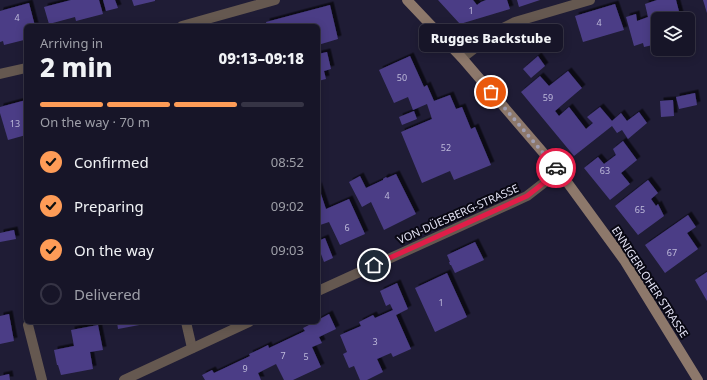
<!DOCTYPE html>
<meta charset="utf-8">
<style>
body{margin:0;font-family:"Noto Sans",sans-serif;background:#242234;color:#f1f3f6;height:100vh;display:flex;flex-direction:column;font-size:15px;white-space:nowrap}
*{box-sizing:border-box;margin:0}
p{font-size:13px;color:#9e9fa8}
.icon{flex:none;width:22px;height:22px;fill:none;stroke:currentColor;stroke-width:2;stroke-linecap:round;stroke-linejoin:round}
.map{position:relative;flex:1;overflow:hidden}
.panel{position:absolute;left:24px;top:24px;width:296px;height:300px;display:flex;flex-direction:column;background:#171528;border-radius:6px;box-shadow:0 2px 10px #0003,0 0 0 1px #363445}
.panel>*{flex:none}
.tools{position:absolute;left:651px;top:12px;display:grid;gap:8px}
.tools a{display:grid;place-items:center;width:44px;height:44px;border-radius:6px;background:#171528;box-shadow:0 2px 10px #0003,0 0 0 1px #363445;font-size:20px}
.pin{position:absolute;display:grid;place-items:center;width:34px;height:34px;color:#fff;margin:-17px;border:2px solid #fff;border-radius:50%;box-shadow:0 1px 4px #0007}
.courier{position:absolute;display:grid;place-items:center;width:40px;height:40px;margin:-20px;border:3px solid #e11d48;border-radius:50%;background:#fff;color:#222;box-shadow:0 1px 5px #0007}
.bubble{position:absolute;height:28px;border-radius:6px;background:#171528;box-shadow:0 2px 10px #0003,0 0 0 1px #363445;font-size:13px;font-weight:800;line-height:28px;text-align:center}
.headline em{font-style:normal;font-weight:800}
.headline div{display:flex;flex-direction:column-reverse}
.headline{display:flex;align-items:center;justify-content:space-between;height:68px;padding:0 16px}
h1{font-size:26px;font-weight:800;line-height:30px}
.bar{display:grid;grid-template-columns:repeat(4,1fr);gap:6px 4px;align-content:center;height:48px;padding:0 16px}
.bar i{height:5px;border-radius:3px;background:#363445}
.bar .on{background:#fe9c57}
.bar p{grid-column:span 4}
ol{padding:0 16px;list-style:none}
li{display:flex;align-items:center;gap:12px;height:44px}
li p{margin-inline-start:auto}
li .icon{padding:4px;border-radius:50%;background:#fe9c57;color:#111;stroke-width:4}
li:last-child{color:#9e9fa8}
li i{width:22px;height:22px;border:2px solid #363445;border-radius:50%}
.map>svg:first-child{display:block}
.building{fill:#4b3e86;filter:url(#shadow)}
.lines{fill:none;stroke-linecap:round;stroke-linejoin:round}
.street{stroke:#655850;stroke-width:10}
.secondary{stroke:#8d786b;stroke-width:10}
.done{stroke:#a09eb2;stroke-width:4;stroke-dasharray:0 7.2}
.route{stroke:#e11d48;stroke-width:5}
.labels{text-anchor:middle;stroke-width:4;stroke-linejoin:round;paint-order:stroke}
.number-label{font-size:9px;fill:#bebada}
.street-label{font-size:11px;fill:#e5e4f6;stroke:#090813}
</style>
<div class="map">
<svg width="707" height="380" viewBox="0 0 707 380">
<defs>
<filter id="shadow"><feDropShadow dx="3.5" dy="-3.5" stdDeviation="0" flood-color="#0009"/></filter>
</defs>
<rect width="100%" height="100%" fill="#1f1c35"/>
<g class="building">
<polygon points="71,0 99,0 103,14 76,21 75,17 49,24 44,7"/>
<polygon points="103,0 115,0 118,8 106,11"/>
<polygon points="132,0 155,0 155,1 134,6"/>
<polygon points="438,0 473,0 477,5 481,2 486,0 507,0 510,9 460,24"/>
<polygon points="517,0 540,0 519,7"/>
<polygon points="657,0 676,0 681,19 658,19 658,32 653,33 657,44 644,47 643,43 634,46 626,17 636,14 637,21 648,17 645,4"/>
<polygon points="703,0 707,0 707,13"/>
<polygon points="29,3 35,26 26,26 26,35 23,36 24,40 4,45 3,41 0,42 0,11"/>
<polygon points="615,4 624,30 583,42 575,16"/>
<polygon points="330,5 338,39 318,45 318,26 267,26 266,22"/>
<polygon points="327,52 331,69 324,71 326,79 318,81 318,54"/>
<polygon points="410,56 424,87 427,85 434,101 450,95 456,109 462,107 471,129 475,127 491,165 454,180 450,171 422,183 401,132 432,119 427,104 413,110 408,97 394,103 379,70"/>
<polygon points="538,56 545,66 531,78 523,69"/>
<polygon points="568,71 582,88 555,111 559,116 569,107 586,129 593,123 587,117 600,107 612,121 621,113 627,121 639,112 647,123 628,139 622,130 617,133 612,126 574,156 521,92 540,76 549,86"/>
<polygon points="695,93 697,105 679,109 676,97"/>
<polygon points="26,100 26,135 8,140 0,113 0,107"/>
<polygon points="673,100 674,116 661,117 660,101"/>
<polygon points="414,111 417,119 402,125 399,117"/>
<polygon points="623,141 637,160 621,173 630,184 610,200 584,168 598,157 604,164 616,155 613,149"/>
<polygon points="396,174 416,214 384,230 371,202 362,207 349,182 360,176 366,188 383,180 383,179 386,177 387,178"/>
<polygon points="648,180 658,193 651,199 656,206 658,204 664,216 638,235 615,206"/>
<polygon points="318,185 326,209 349,199 365,234 340,245 329,222 320,225 318,221"/>
<polygon points="688,215 696,227 687,233 698,249 665,273 645,245"/>
<polygon points="14,230 16,239 0,242 0,233"/>
<polygon points="325,238 333,258 324,262 321,254 318,255 318,241"/>
<polygon points="475,242 484,260 455,273 451,265 450,265 449,262 450,262 447,255"/>
<polygon points="707,272 707,301 695,280"/>
<polygon points="447,273 467,317 435,332 415,288"/>
<polygon points="397,283 408,309 396,315 411,349 393,357 391,353 377,359 383,372 367,380 360,380 354,366 349,368 343,354 347,352 340,335 361,326 359,322 373,315 375,318 393,310 390,304 386,306 380,291"/>
<polygon points="9,314 14,341 0,344 0,316"/>
<polygon points="329,314 336,329 319,337 322,343 312,347 321,367 293,380 284,380 276,364 258,373 261,380 205,380 202,375 212,370 214,373 250,356 249,354 258,350 268,345 269,348 305,331 303,328 313,323 312,322 318,322 318,320"/>
<polygon points="117,322 149,322 150,323 118,329"/>
<polygon points="98,325 103,350 90,352 93,369 61,375 58,365 57,365 54,350 74,346 71,330"/>
<polygon points="9,374 10,380 0,380 0,376"/>
</g>
<g class="lines">
<g class="street">
<polyline points="182,26 275,0"/>
<polyline points="462,58 497,31 515,22 590,0"/>
<polyline points="0,74 26,68"/>
<polyline points="318,291 527,196 559,171"/>
<polyline points="186,322 192,348"/>
<polyline points="28,325 42,380"/>
<polyline points="124,380 249,322"/>
</g>
<polyline class="secondary" points="407,0 462,58 559,171 624,260 698,380"/>
</g>
<g class="lines">
<polyline class="done" points="491,92 556,168"/>
<polyline class="route" points="374,265 527,196 559,171 556,168"/>
</g>
<g class="labels">
<g class="number-label">
<text x="471" y="14">1</text>
<text x="17" y="21">4</text>
<text x="599" y="26">4</text>
<text x="402" y="81">50</text>
<text x="548" y="101">59</text>
<text x="15" y="127">13</text>
<text x="446" y="151">52</text>
<text x="605" y="174">63</text>
<text x="387" y="199">4</text>
<text x="640" y="213">65</text>
<text x="347" y="231">6</text>
<text x="672" y="256">67</text>
<text x="441" y="306">1</text>
<text x="375" y="345">3</text>
<text x="283" y="359">7</text>
<text x="306" y="360">5</text>
<text x="245" y="372">9</text>
</g>
<g class="street-label">
<text transform="translate(458 214) rotate(-24)" y="4">VON-DÜESBERG-STRASSE</text>
<text transform="translate(650 282) rotate(57)" y="4">ENNIGERLOHER STRASSE</text>
</g>
</g>
</svg>
<div class="tools">
<a><svg class="icon" aria-label="layers" viewBox="0 0 24 24"><path d="M12 4l9 5-9 5-9-5zM3 14l9 5 9-5"/></svg></a>
</div>
<div class="pin" style="left:491px;top:92px;background:#ea580c"><svg class="icon" aria-label="bag" viewBox="0 0 24 24"><path d="M5 8h14l-1 12H6zM9 8a3 3 0 0 1 6 0"/></svg></div>
<div class="pin" style="left:374px;top:265px;background:#1f2937"><svg class="icon" aria-label="home" viewBox="0 0 24 24"><path d="M3 11l9-7 9 7M6 9v11h12V9"/></svg></div>
<div class="courier" style="left:556px;top:168px"><svg class="icon" aria-label="car" viewBox="0 0 24 24"><path d="M5 17H2v-5l4-1 3-4h7l3 4 3 1v5h-3M9 17h6M6 11h13"/><circle cx="7" cy="17" r="2"/><circle cx="17" cy="17" r="2"/></svg></div>
<div class="bubble" style="left:419px;top:24px;width:144px">Rugges Backstube</div>
<section class="panel">
<div class="headline"><div><h1>2 min</h1><p>Arriving in</p></div><em>09:13–09:18</em></div>
<div class="bar"><i class="on"></i><i class="on"></i><i class="on"></i><i></i><p>On the way · 70 m</p></div>
<ol>
<li><svg class="icon" aria-label="check" viewBox="0 0 24 24"><path d="M5 12l5 5 9-10"/></svg>Confirmed<p>08:52</p></li>
<li><svg class="icon" aria-label="check" viewBox="0 0 24 24"><path d="M5 12l5 5 9-10"/></svg>Preparing<p>09:02</p></li>
<li><svg class="icon" aria-label="check" viewBox="0 0 24 24"><path d="M5 12l5 5 9-10"/></svg>On the way<p>09:03</p></li>
<li><i></i>Delivered</li>
</ol>
</section>
</div>
